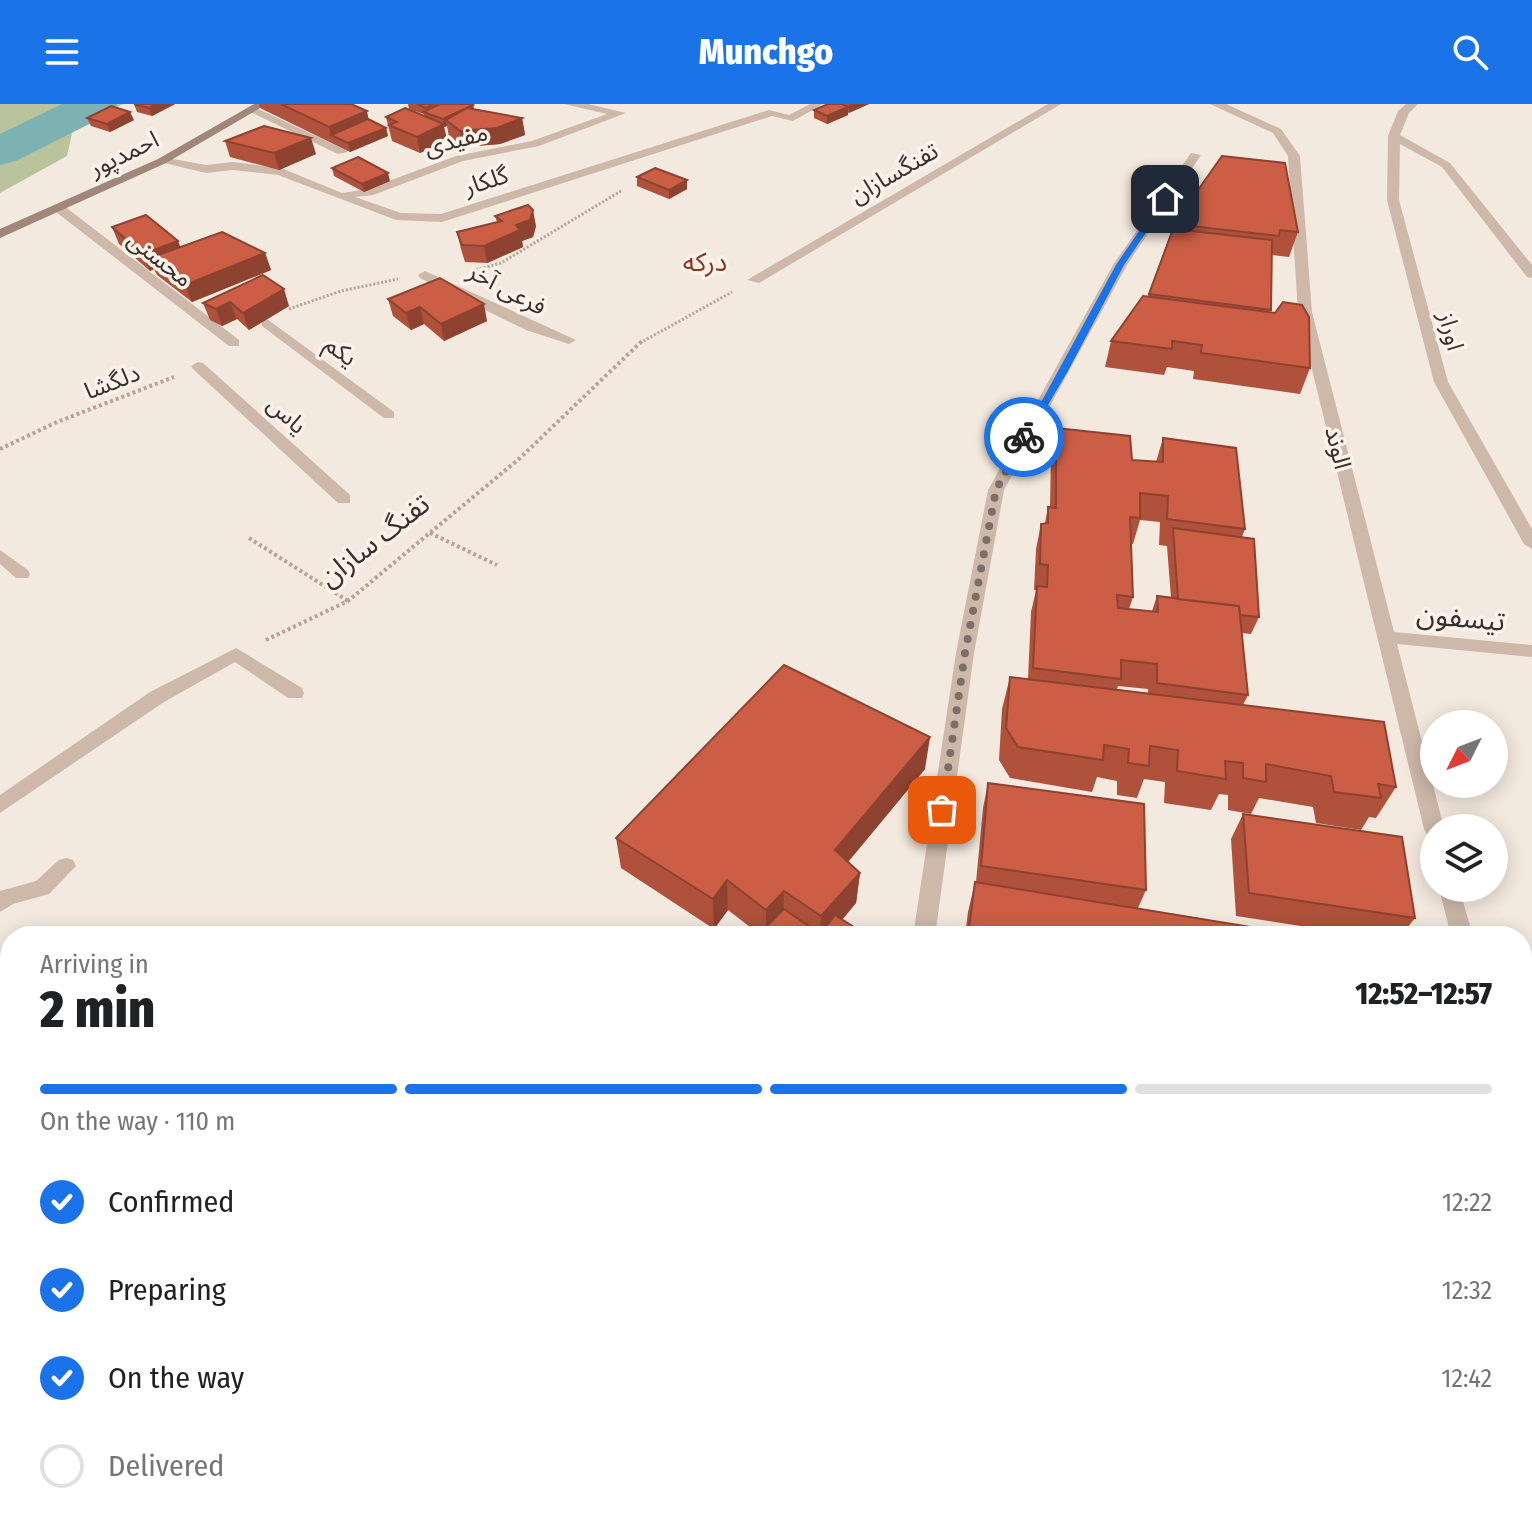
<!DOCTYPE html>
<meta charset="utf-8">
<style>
body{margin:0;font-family:"Fira Sans Condensed","Noto Sans Arabic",sans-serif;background:#f6f6f6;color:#202124;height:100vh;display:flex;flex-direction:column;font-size:30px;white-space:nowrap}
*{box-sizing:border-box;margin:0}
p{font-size:26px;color:#757577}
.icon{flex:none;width:44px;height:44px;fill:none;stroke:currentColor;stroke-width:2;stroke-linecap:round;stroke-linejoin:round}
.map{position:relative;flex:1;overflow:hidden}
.panel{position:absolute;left:0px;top:822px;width:1532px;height:602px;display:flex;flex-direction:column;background:#fff;border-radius:32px 32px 0 0;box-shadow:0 4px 20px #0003}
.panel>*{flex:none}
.needle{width:52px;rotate:228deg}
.fabs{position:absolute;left:1420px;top:606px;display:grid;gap:16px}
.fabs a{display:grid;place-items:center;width:88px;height:88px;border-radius:50%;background:#fff;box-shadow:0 4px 20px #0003;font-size:40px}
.pin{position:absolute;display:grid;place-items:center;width:68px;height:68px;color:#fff;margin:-34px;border-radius:16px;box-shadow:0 4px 12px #0006}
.courier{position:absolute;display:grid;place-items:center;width:80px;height:80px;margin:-40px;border:6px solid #1a73e8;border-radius:50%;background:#fff;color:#222;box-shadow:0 2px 10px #0007}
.headline em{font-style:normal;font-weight:800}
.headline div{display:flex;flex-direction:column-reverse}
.headline{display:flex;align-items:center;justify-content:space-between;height:136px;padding:0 40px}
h1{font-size:52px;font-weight:800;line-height:60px}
.bar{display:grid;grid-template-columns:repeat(4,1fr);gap:12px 8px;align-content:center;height:96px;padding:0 40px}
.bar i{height:10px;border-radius:6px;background:#e0e0e0}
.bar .active{background:#1a73e8}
.bar p{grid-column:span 4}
ol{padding:0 40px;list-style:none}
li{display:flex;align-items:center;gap:24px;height:88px}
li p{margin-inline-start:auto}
li .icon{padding:8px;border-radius:50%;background:#1a73e8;color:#fff;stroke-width:4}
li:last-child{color:#757577}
li i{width:44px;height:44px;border:4px solid #e0e0e0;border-radius:50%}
header{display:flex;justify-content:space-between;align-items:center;height:104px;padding:0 40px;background:#1a73e8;color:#fff;font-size:36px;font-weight:800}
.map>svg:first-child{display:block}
.green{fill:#b9c49d}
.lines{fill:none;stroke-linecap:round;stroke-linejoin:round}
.river{fill:#7cb3b2;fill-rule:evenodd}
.path-far1{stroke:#b9a293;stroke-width:3;stroke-dasharray:2 2;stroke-linecap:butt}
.path{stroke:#b9a293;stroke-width:4;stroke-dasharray:3 3;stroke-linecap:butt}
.street{fill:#cdb8a9;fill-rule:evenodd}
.secondary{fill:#a1867a;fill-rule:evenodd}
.wall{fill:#af513b;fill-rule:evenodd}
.shaded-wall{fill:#8e4230}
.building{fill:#cb5e45;stroke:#8e4230;stroke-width:2}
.route{fill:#1a73e8}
.done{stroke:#7b6f68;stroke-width:8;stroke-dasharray:0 14.4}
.labels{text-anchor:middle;stroke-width:7;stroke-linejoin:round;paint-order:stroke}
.far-street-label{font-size:24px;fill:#3a2e29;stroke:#fbf3eb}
.far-neighbourhood-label{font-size:26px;fill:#8d331e;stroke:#fbf3eb}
.street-label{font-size:28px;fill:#3a2e29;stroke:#fbf3eb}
</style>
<header><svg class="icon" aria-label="menu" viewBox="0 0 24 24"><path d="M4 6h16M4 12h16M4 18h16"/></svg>Munchgo<svg class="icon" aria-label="search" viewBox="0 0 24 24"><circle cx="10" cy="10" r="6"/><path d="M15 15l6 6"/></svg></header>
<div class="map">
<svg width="1532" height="1423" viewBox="0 0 1532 1423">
<rect width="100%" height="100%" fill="#f4e9de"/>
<polygon class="green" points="0,0 123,0 73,25 67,52 0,89"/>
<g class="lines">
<polygon class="river" points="62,0 117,0 111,9 16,57 0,61 0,30"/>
<g class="path-far1">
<polyline points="476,166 501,159 621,87"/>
<polyline points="289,205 341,187 398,175"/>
<polyline points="640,239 732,188"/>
</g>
<g class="path">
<polyline points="0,345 57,318 174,273"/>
<polyline points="430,429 497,461"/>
<polyline points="249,434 348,497"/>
<polyline points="266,536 348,497 520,354 642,237"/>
</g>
<g class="street">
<polygon points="564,0 588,0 626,9 539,42 463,57 373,91 355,93 401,109 441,110 769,6 789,11 810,0 823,0 793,17 772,12 442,118 396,116 278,71 233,66 206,69 156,57 162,53 206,61 233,58 281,64 342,89 367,85 456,52 532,37 607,10"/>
<polygon points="1048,0 1061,0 759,179 747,176"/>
<polygon points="1210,0 1226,0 1281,25 1300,52 1312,208 1394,528 1532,541 1532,553 1397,540 1444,724 1434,724 1434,733 1427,731 1424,725 1298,208 1288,52 1273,29"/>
<polygon points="1406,0 1418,0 1409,9 1400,31 1450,59 1532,161 1532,174 1527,173 1442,63 1400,40 1399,96 1448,278 1532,425 1532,445 1524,440 1434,278 1387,96 1388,32 1398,7"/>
<polygon points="252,2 346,46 348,48 338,50 248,7 246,5"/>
<polygon points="1191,49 1201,51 1127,161 1004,386 974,549 935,832 913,832 956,549 988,386 1113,161"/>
<polygon points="56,102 64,102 239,236 239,242 229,242 56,108"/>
<polygon points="425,167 576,236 569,240 526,226 420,174 418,171"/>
<polygon points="267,215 394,308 394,314 384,314 262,222 262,216"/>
<polygon points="198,258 203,259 350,391 350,399 338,399 193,265 191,262"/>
<polygon points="0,446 28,466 30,470 28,474 16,474 0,460"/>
<polygon points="236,544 302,584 304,589 302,594 288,594 235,558 164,598 0,709 0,691 150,588"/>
<polygon points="66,754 73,756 76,762 49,790 13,800 0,808 0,787 36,777 59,756"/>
<polygon points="1439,784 1459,784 1473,832 1451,832"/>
<polygon points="1522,1012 1532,1013 1532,1035 1522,1034"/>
<polygon points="1522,1062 1532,1069 1532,1132 1522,1126"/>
<polygon points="859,1414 887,1414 887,1423 857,1423"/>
</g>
<polygon class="secondary" points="254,0 267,0 166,59 0,134 0,125 158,55"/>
</g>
<g class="wall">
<polygon points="134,0 175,0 152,12 137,8"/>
<polygon points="259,0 351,0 368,15 386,24 388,32 350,48 260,4"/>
<polygon points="408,0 471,0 473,1 474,6 522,14 525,31 500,40 463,43 449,33 447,22 444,23 447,36 420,49 392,37 386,13 424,12 424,10 409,5"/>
<polygon points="828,0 869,0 848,9 848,11 827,20 814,14 814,6"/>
<polygon points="87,14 134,16 110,28 91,22"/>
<polygon points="225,37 316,50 279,66 230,53"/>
<polygon points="1222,52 1298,128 1289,153 1272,151 1270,208 1310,264 1300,290 1193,275 1194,267 1167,263 1164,271 1105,263 1111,237 1148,192 1174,120"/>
<polygon points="332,64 390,77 364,88 334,72"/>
<polygon points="637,73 687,85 669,95 637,82"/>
<polygon points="495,112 536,122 533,133 522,137 523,143 487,159 465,158 461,145 457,128 497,118"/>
<polygon points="112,123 178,137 180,143 265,149 271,166 192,198 157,171 154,165 150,167 119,140"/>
<polygon points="263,171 289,202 249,226 237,215 222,222 210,216 203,199"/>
<polygon points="388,195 487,217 444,237 424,220 411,226 393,212"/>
<path d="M1056 324 1132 356 1156 358 1163 334 1245 425 1242 433 1259 513 1251 530 1242 529 1248 591 1243 601 1396 683 1376 714 1369 713 1361 726 1316 719 1313 703 1259 694 1251 710 1228 706V691L1219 690 1211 706 1164 699 1165 678 1144 675 1137 694 1117 691V677L1097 673 1092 688 1010 674 999 656 1002 605 1010 573 1028 575 1031 508 1036 486H1034L1036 445 1041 420 1045 419 1048 403H1050L1051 350ZM1140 416 1160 418 1159 441 1167 442 1171 494 1157 492 1152 507 1129 505 1133 493 1131 440H1133ZM1118 582 1148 585V589L1117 585Z"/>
<polygon points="925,665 848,758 860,769 856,799 842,816 862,828 861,832 757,832 759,830 728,806 714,825 621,764 616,734"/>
<polygon points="988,679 1146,786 1138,804 1306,832 965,832 968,808 975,778 976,778 983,704"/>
<polygon points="1243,710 1415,814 1401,832 1366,832 1236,812 1231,735"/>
<polygon points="938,1414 1094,1414 1094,1423 937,1423"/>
</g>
<g class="shaded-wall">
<polygon points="157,0 175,0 152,12 149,4"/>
<polygon points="852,0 869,0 849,9 849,1"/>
<polygon points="473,1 475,9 446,16 447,22 444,23 447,36 420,49 417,33 444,20 443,15"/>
<polygon points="848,3 848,11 827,20 827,12"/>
<polygon points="367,7 370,23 331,31 329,23"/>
<polygon points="130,8 134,16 110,28 107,20"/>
<polygon points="522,14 525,31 500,40 463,43 460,27"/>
<polygon points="386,24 388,32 350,48 348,39"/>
<polygon points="311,34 316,50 279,66 274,49"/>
<polygon points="388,69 390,77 364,88 362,80"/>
<polygon points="687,76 687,85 669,95 669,86"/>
<polygon points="533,106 536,122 533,133 522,137 523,143 487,159 484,142 516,121"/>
<polygon points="178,137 184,154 150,154 154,165 150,167 143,150"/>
<polygon points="265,149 271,166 192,198 185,181"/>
<polygon points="284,185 289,202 249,226 243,209"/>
<polygon points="230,198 237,215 222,222 216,205"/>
<polygon points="484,200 487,217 444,237 441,220"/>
<polygon points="420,203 424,220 411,226 406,209"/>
<polygon points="930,633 925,665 833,776 835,746"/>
<polygon points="860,769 856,799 828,832 820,832 821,812"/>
<polygon points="727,776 728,806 714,825 713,795"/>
<polygon points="784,787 783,817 766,832 766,806"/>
<polygon points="10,1114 10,1132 8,1134 0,1128"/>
<polygon points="258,1414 277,1414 268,1423 248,1423"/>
</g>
<g class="building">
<polygon points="134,0 157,0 149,4"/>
<polygon points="281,0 351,0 367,7 329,23"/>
<polygon points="417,0 434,0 426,4"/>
<polygon points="440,0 471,0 473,1 443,15 423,8"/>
<polygon points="828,0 842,0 848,3 827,12 814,6"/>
<polygon points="111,2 130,8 107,20 87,14"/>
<polygon points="405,4 444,20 417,33 389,21 397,18 386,13"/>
<polygon points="467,4 522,14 497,24 460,27 446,16"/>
<polygon points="368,15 386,24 348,39 331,31"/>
<polygon points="264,22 311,34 274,49 225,37"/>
<polygon points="1222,52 1285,59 1298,128 1280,126 1279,132 1174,120"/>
<polygon points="358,53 388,69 362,80 332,64"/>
<polygon points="655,64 687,76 669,86 637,73"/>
<polygon points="528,101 533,106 530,116 516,121 520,126 484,142 462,141 457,128 502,117 495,112"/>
<polygon points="146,111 178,137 143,150 112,123"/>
<polygon points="1173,125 1272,136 1271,206 1149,190"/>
<polygon points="222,128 265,149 185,181 150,154"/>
<polygon points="263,171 284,185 243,209 230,198 216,205 203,199"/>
<polygon points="440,174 484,200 441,220 420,203 406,209 388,195"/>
<polygon points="1143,192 1275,209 1283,198 1302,201 1309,213 1310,264 1201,249 1202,241 1172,237 1172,245 1111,237"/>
<polygon points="1056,324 1130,332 1132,356 1163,358 1163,334 1236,344 1245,425 1167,415 1168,392 1140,389 1140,414 1130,413 1133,493 1117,491 1118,504 1158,508 1157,492 1239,502 1248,591 1157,579 1157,560 1121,556 1121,575 1033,564 1037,482 1047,483 1048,461 1040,460 1041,420 1048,419 1048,403 1056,404"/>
<polygon points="1173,424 1254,435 1259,513 1240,511 1239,502 1178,495"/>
<polygon points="784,561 930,633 835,746 860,769 821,812 784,787 766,806 727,776 713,795 616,734"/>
<polygon points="1010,573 1384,618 1396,683 1378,680 1381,694 1334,688 1331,672 1266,660 1266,678 1243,674 1243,659 1225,657 1226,675 1177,667 1178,646 1150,642 1149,662 1128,659 1129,645 1104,641 1103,656 1018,643 1006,624"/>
<polygon points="988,679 1144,700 1146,786 981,762"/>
<polygon points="1243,710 1402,733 1415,814 1249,789"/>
<polygon points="975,778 1306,832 968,832"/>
<polygon points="784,805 820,830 835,811 862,828 860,832 757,832"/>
<polygon points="10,1061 10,1114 0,1128 0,1076"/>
<polygon points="167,1414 258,1414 248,1423 171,1423"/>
<polygon points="943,1414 1094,1414 1094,1423 942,1423"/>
</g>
<polygon class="route" points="1162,93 1169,95 1124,161 1068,267 1029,333 1021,335 1116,161"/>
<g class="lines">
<polyline class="done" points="942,706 965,549 996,386 1024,333"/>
</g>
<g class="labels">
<g class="far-street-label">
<text transform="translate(456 36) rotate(-15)" y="8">مفیدی</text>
<text transform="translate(124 50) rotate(-26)" y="8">احمدپور</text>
<text transform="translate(894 69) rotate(-30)" y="8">تفنگسازان</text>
<text transform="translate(486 77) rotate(-18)" y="8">گلکار</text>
<text transform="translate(160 155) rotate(38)" y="8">محسنی</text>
<text transform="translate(507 185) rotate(28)" y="8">فرعی آخر</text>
<text transform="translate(1451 227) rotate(75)" y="8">اوراز</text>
<text transform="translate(341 247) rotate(37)" y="8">یکم</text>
<text transform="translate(112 278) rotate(-21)" y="8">دلگشا</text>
<text transform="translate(287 311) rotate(42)" y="8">یاس</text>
<text transform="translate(1338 344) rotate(76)" y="8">الوند</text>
</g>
<g class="far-neighbourhood-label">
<text x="705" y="167">درکه</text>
</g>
<g class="street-label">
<text transform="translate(374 436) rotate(-38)" y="10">تفنگ سازان</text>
<text transform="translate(1461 513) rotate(5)" y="10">تیسفون</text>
</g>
</g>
</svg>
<div class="fabs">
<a><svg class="needle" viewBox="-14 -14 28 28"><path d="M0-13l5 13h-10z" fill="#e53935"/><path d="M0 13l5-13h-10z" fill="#757577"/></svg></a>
<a><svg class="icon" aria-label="layers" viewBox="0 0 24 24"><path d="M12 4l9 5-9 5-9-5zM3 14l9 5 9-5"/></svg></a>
</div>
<div class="pin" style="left:942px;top:706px;background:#ea580c"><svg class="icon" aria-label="bag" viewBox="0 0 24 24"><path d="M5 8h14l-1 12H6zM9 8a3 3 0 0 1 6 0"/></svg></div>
<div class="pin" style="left:1165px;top:95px;background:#1f2937"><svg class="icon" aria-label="home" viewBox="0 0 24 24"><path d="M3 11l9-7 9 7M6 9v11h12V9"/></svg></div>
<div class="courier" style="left:1024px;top:333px"><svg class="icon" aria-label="bike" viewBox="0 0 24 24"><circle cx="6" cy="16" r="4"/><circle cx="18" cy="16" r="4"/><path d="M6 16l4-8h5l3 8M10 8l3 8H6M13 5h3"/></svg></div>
<section class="panel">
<div class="headline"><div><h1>2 min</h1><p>Arriving in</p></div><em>12:52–12:57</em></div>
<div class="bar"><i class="active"></i><i class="active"></i><i class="active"></i><i></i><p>On the way · 110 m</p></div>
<ol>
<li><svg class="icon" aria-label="check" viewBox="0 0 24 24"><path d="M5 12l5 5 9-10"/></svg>Confirmed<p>12:22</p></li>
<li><svg class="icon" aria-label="check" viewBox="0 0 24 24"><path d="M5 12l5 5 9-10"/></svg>Preparing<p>12:32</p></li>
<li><svg class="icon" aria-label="check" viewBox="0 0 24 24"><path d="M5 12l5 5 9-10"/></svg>On the way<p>12:42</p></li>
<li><i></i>Delivered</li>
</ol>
</section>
</div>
